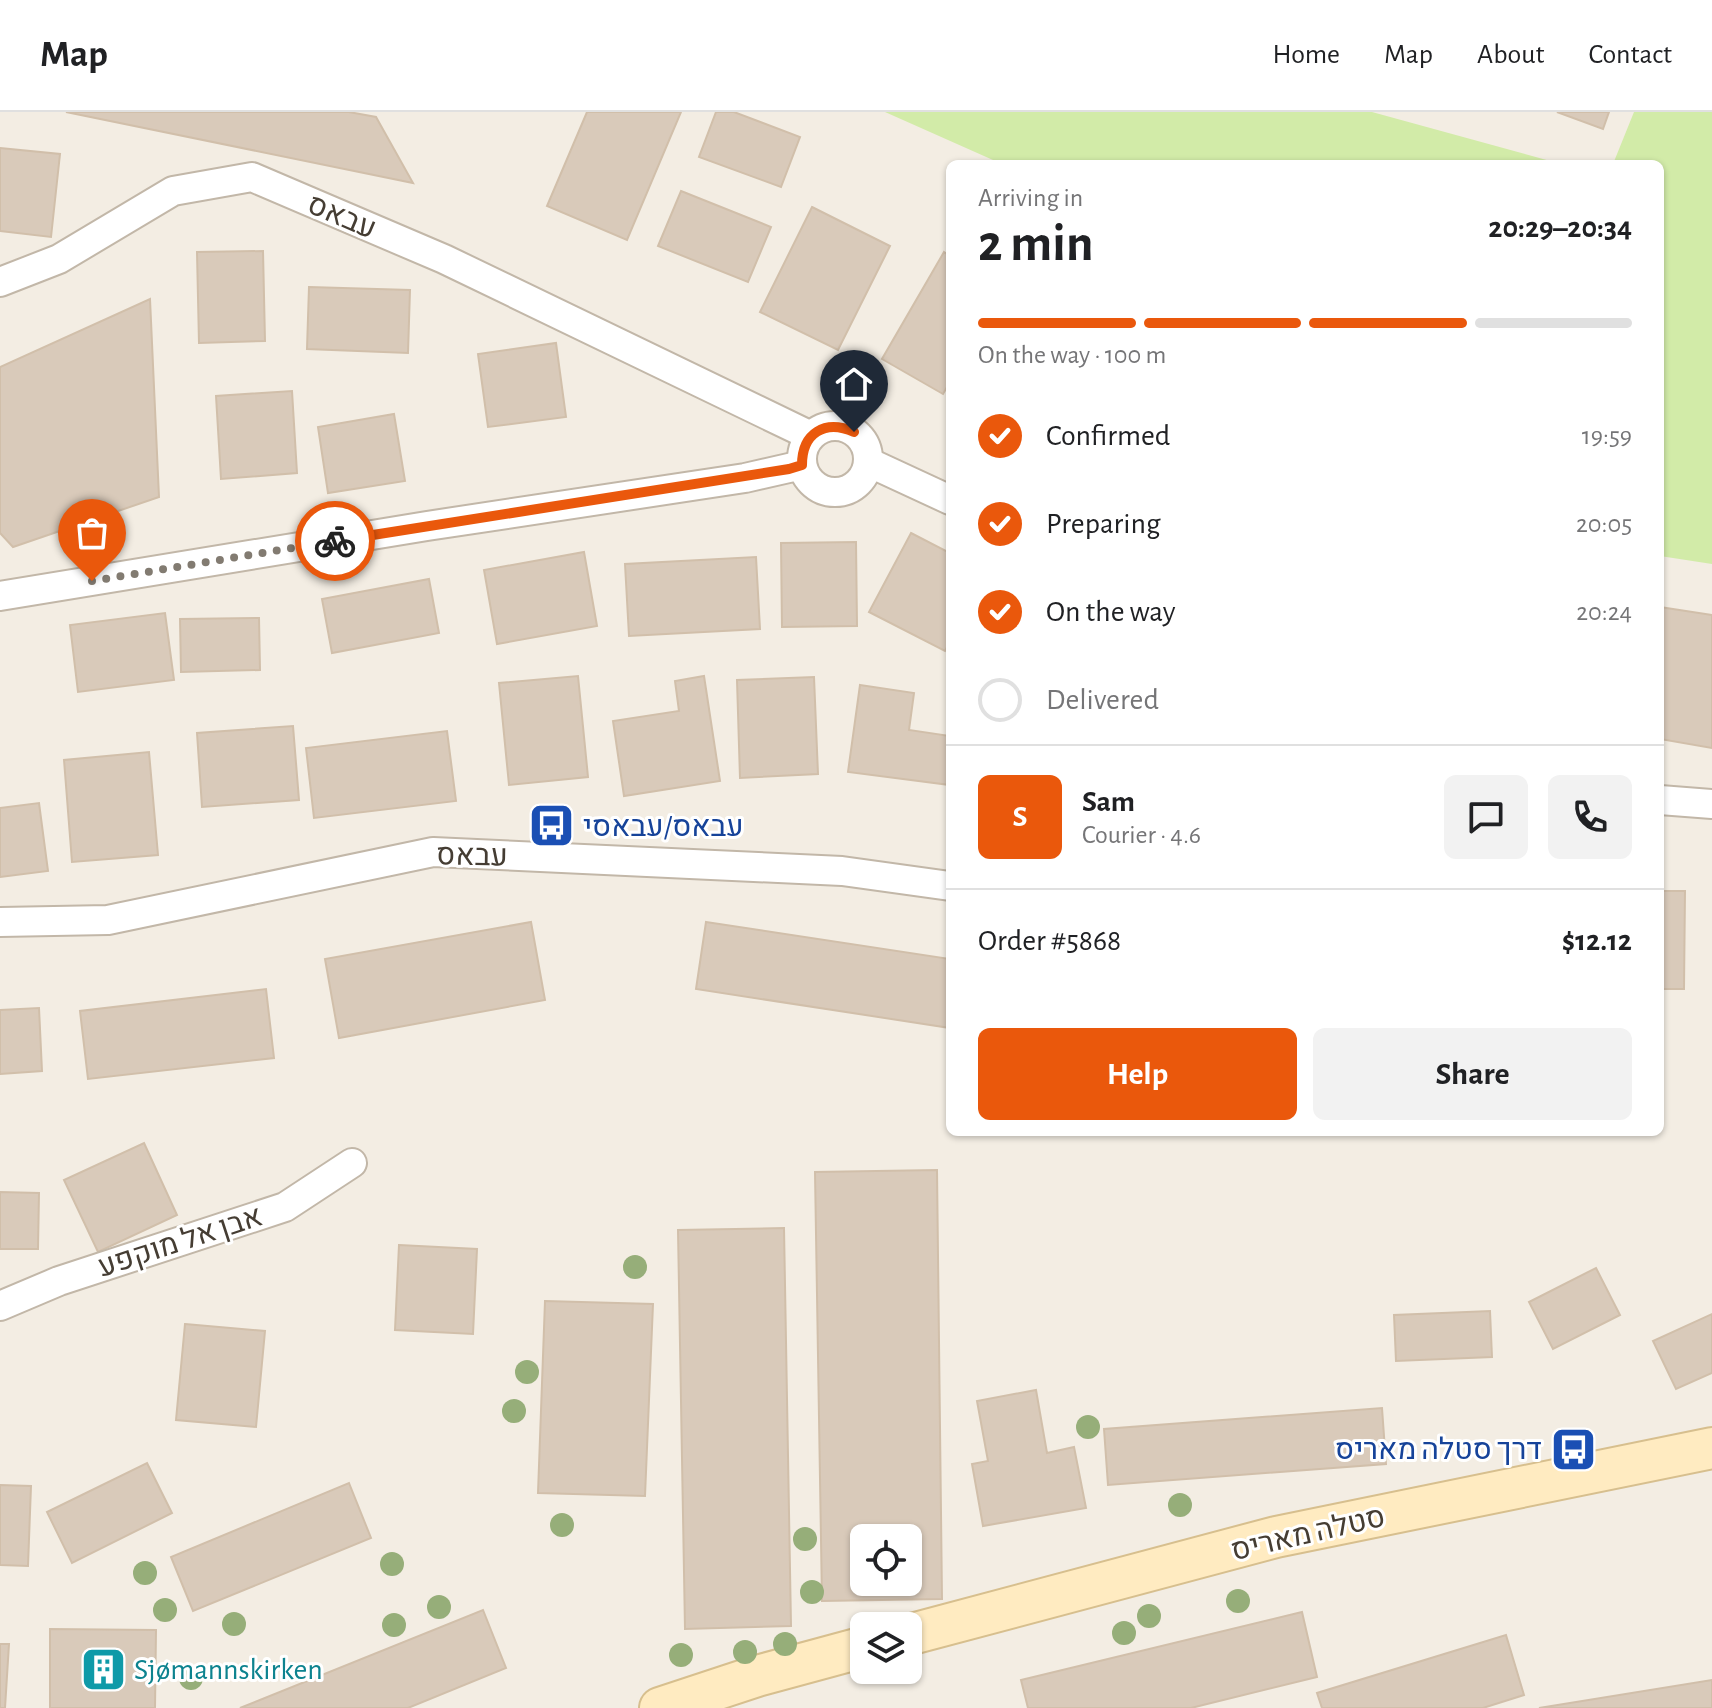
<!DOCTYPE html>
<meta charset="utf-8">
<style>
body{margin:0;font-family:"Alegreya Sans",Heebo,sans-serif;background:#f2f2f2;color:#202124;height:100vh;display:flex;flex-direction:column;font-size:30px;white-space:nowrap}
*{box-sizing:border-box;margin:0}
p{font-size:26px;color:#757577}
.icon{flex:none;width:44px;height:44px;fill:none;stroke:currentColor;stroke-width:2;stroke-linecap:round;stroke-linejoin:round}
.map{position:relative;flex:1;overflow:hidden}
.side{position:absolute;left:946px;top:48px;width:718px;height:976px;display:flex;flex-direction:column;background:#fff;border-radius:12px;box-shadow:0 2px 6px #0004}
.side>*{flex:none}
.fabs{position:absolute;left:850px;top:1412px;display:grid;gap:16px}
.fabs a{display:grid;place-items:center;width:72px;height:72px;border-radius:12px;background:#fff;box-shadow:0 2px 6px #0004;font-size:40px}
.pin{position:absolute;display:grid;place-items:center;width:68px;height:68px;color:#fff;margin:-82px -34px;border-radius:50% 50% 50% 0;rotate:-45deg;box-shadow:0 0 8px #0007}
.pin .icon{rotate:45deg}
.courier{position:absolute;display:grid;place-items:center;width:80px;height:80px;margin:-40px;border:6px solid #ea580c;border-radius:50%;background:#fff;color:#222;box-shadow:0 2px 10px #0007}
.head em{font-style:normal;font-weight:700}
.head div{display:flex;flex-direction:column-reverse}
.head{display:flex;align-items:center;justify-content:space-between;height:136px;padding:0 32px}
h1{font-size:52px;font-weight:700;line-height:60px}
.bar{display:grid;grid-template-columns:repeat(4,1fr);gap:12px 8px;align-content:center;height:96px;padding:0 32px}
.bar i{height:10px;border-radius:6px;background:#e0e0e0}
.bar .current{background:#ea580c}
.bar p{grid-column:span 4}
.line{display:flex;align-items:center;gap:20px;padding:0 32px;border-top:2px solid #e0e0e0}
.line div{flex:1}
.round{display:grid;place-items:center;flex:none;width:84px;height:84px;border-radius:12px;background:#f2f2f2}
ol{padding:0 32px;list-style:none}
li{display:flex;align-items:center;gap:24px;height:88px}
li p{margin-inline-start:auto}
li .icon{padding:8px;border-radius:50%;background:#ea580c;color:#fff;stroke-width:4}
li:last-child{color:#757577}
li i{width:44px;height:44px;border:4px solid #e0e0e0;border-radius:50%}
.button{display:flex;gap:16px;margin-top:auto;padding:16px 32px}
.button a{flex:1;height:92px;border-radius:12px;background:#ea580c;color:#fff;font-size:32px;font-weight:700;line-height:92px;text-align:center}
.button a+a{background:#f2f2f2;color:#202124}
header{display:flex;align-items:center;gap:48px;box-sizing:border-box;height:112px;padding:0 40px;background:#fff;border-bottom:2px solid #e0e0e0}
header strong{font-size:38px}
nav{display:flex;gap:44px;margin-inline-start:auto;font-size:28px}
.map>svg:first-child{display:block}
.green{fill:#d2eba8}
.building{fill:#d9caba;stroke:#d1bfaa;stroke-width:2;fill-rule:evenodd}
.lines{fill:none;stroke-linecap:round;stroke-linejoin:round}
.street-casing{stroke:#c2b7a8;stroke-width:32}
.secondary-casing{stroke:#d7bf8e;stroke-width:44}
.street{stroke:#fff;stroke-width:28}
.secondary{stroke:#ffebc1;stroke-width:40}
.tree{fill:#96ae79}
.done{stroke:#827b71;stroke-width:8;stroke-dasharray:0 14.4}
.route{stroke:#ea580c;stroke-width:10}
.labels{text-anchor:middle;stroke-width:6;stroke-linejoin:round;paint-order:stroke}
.street-label{font-size:30px;fill:#453d33;stroke:#fff}
.transit-label{font-size:30px;fill:#164399;stroke:#fff;text-anchor:start}
.culture-label{font-size:30px;fill:#0d838f;stroke:#fff;text-anchor:start}
</style>
<header>
<strong>Map</strong>
<nav><a>Home</a><a>Map</a><a>About</a><a>Contact</a></nav>
</header>
<div class="map">
<svg width="1712" height="1596" viewBox="0 0 1712 1596">
<rect width="100%" height="100%" fill="#f3ede3"/>
<g class="green">
<polygon points="885,0 1372,0 1561,52 1002,52"/>
<polygon points="1634,0 1712,0 1712,452 1660,444 1660,52 1613,52"/>
</g>
<g class="building">
<polygon points="66,0 349,0 376,5 413,71"/>
<polygon points="587,0 681,0 627,128 547,94"/>
<polygon points="716,0 734,0 800,25 781,75 699,45"/>
<polygon points="1557,0 1609,0 1603,17"/>
<polygon points="0,36 60,42 51,125 0,119"/>
<polygon points="681,79 771,115 748,170 658,134"/>
<polygon points="812,95 890,134 838,238 760,200"/>
<polygon points="263,139 265,229 199,231 197,140"/>
<polygon points="944,140 950,144 950,270 943,282 882,247"/>
<polygon points="309,175 410,178 408,241 307,237"/>
<polygon points="150,187 159,385 13,435 0,421 0,255"/>
<polygon points="556,231 566,305 488,315 478,242"/>
<polygon points="292,279 297,361 221,367 216,284"/>
<polygon points="394,302 405,369 328,381 318,315"/>
<polygon points="911,421 950,441 950,530 945,539 869,500"/>
<polygon points="856,430 857,514 782,515 781,431"/>
<polygon points="584,440 597,514 497,532 484,458"/>
<polygon points="756,445 760,517 629,524 625,452"/>
<polygon points="429,467 439,521 332,541 322,487"/>
<polygon points="1660,495 1712,503 1712,636 1660,627"/>
<polygon points="165,501 174,568 78,580 70,513"/>
<polygon points="259,506 260,558 181,560 180,507"/>
<polygon points="578,564 588,665 509,673 499,571"/>
<polygon points="704,564 720,669 624,684 613,609 679,599 675,569"/>
<polygon points="814,565 818,662 740,666 737,568"/>
<polygon points="860,573 914,581 909,618 950,624 950,673 848,660"/>
<polygon points="293,614 299,688 202,695 197,621"/>
<polygon points="447,619 456,689 314,706 306,636"/>
<polygon points="149,640 158,743 72,750 64,648"/>
<polygon points="39,691 48,759 0,765 0,696"/>
<polygon points="1660,779 1685,779 1684,877 1660,877"/>
<polygon points="531,810 545,888 339,926 325,847"/>
<polygon points="706,810 950,847 950,916 696,877"/>
<polygon points="266,877 274,946 88,967 80,899"/>
<polygon points="39,896 42,959 0,962 0,898"/>
<polygon points="144,1031 177,1103 98,1140 64,1068"/>
<path d="M937 1058 942 1487 822 1489 815 1060ZM864 1426H908V1470H864Z"/>
<polygon points="0,1080 39,1081 38,1137 0,1137"/>
<polygon points="784,1116 791,1514 685,1517 678,1118"/>
<polygon points="399,1133 477,1137 473,1222 395,1218"/>
<polygon points="1596,1156 1620,1203 1553,1237 1529,1190"/>
<polygon points="545,1189 653,1192 645,1384 538,1381"/>
<polygon points="1490,1199 1492,1245 1396,1249 1394,1203"/>
<polygon points="1712,1202 1712,1261 1676,1277 1653,1229"/>
<polygon points="185,1212 265,1219 256,1315 176,1308"/>
<polygon points="1036,1278 1047,1341 1074,1335 1086,1396 983,1414 972,1352 988,1349 977,1289"/>
<polygon points="1382,1296 1386,1352 1108,1373 1104,1317"/>
<polygon points="147,1351 172,1401 72,1451 47,1400"/>
<polygon points="349,1371 371,1426 193,1499 171,1445"/>
<polygon points="0,1373 31,1374 28,1454 0,1453"/>
<polygon points="483,1498 506,1556 408,1596 240,1596"/>
<polygon points="1302,1500 1317,1565 1191,1596 1028,1596 1021,1568"/>
<polygon points="50,1517 156,1518 155,1596 50,1596"/>
<polygon points="1506,1523 1524,1583 1483,1596 1322,1596 1317,1581"/>
<polygon points="0,1532 9,1532 5,1596 0,1596"/>
<polygon points="1712,1568 1712,1596 1539,1596"/>
</g>
<g class="lines">
<defs>
<g id="street">
<polyline points="0,170 59,147 173,79 252,65 444,147 811,324"/>
<circle cx="835" cy="347" r="33"/>
<polyline points="868,350 950,388"/>
<polyline points="0,484 427,414 745,366 802,353"/>
<polyline points="1660,688 1712,692"/>
<polyline points="0,810 108,808 433,740 842,759 950,774"/>
<polyline points="0,1194 59,1169 285,1095 352,1051"/>
</g>
<g id="secondary">
<polyline points="908,1523 1276,1425 1712,1336"/>
<polyline points="660,1596 757,1564 864,1535"/>
</g>
</defs>
<use href="#street" class="street-casing"/>
<use href="#secondary" class="secondary-casing"/>
<use href="#street" class="street"/>
<use href="#secondary" class="secondary"/>
</g>
<g class="tree">
<circle cx="635" cy="1155" r="12"/>
<circle cx="527" cy="1260" r="12"/>
<circle cx="514" cy="1299" r="12"/>
<circle cx="1088" cy="1315" r="12"/>
<circle cx="1180" cy="1393" r="12"/>
<circle cx="562" cy="1413" r="12"/>
<circle cx="805" cy="1427" r="12"/>
<circle cx="392" cy="1452" r="12"/>
<circle cx="145" cy="1461" r="12"/>
<circle cx="812" cy="1480" r="12"/>
<circle cx="1238" cy="1489" r="12"/>
<circle cx="439" cy="1495" r="12"/>
<circle cx="165" cy="1498" r="12"/>
<circle cx="1149" cy="1504" r="12"/>
<circle cx="234" cy="1512" r="12"/>
<circle cx="394" cy="1513" r="12"/>
<circle cx="1124" cy="1521" r="12"/>
<circle cx="785" cy="1532" r="12"/>
<circle cx="745" cy="1540" r="12"/>
<circle cx="681" cy="1543" r="12"/>
<circle cx="191" cy="1566" r="12"/>
</g>
<g class="lines">
<polyline class="done" points="92,469 335,429"/>
<path class="route" d="M335 429 789 357 802 353C802 321 825 307 854 320"/>
</g>
<defs>
<symbol id="bus-square" viewBox="-11 -11 22 22"><rect x="-9" y="-9" width="18" height="18" rx="4" fill="#1a4fb4" stroke="#fff"/><path d="M-5-6H5V4H4V6H2V4H-2V6H-4V4H-5ZM-3.5-4V0h7V-4ZM-3.5 1.2v1.5H-2V1.2ZM2 1.2v1.5H3.5V1.2Z" fill="#fff"/></symbol>
<symbol id="building-square" viewBox="-11 -11 22 22"><rect x="-9" y="-9" width="18" height="18" rx="4" fill="#0f9aa8" stroke="#fff"/><path d="M-4-6H4V6H1V3H-1V6H-4ZM-2.5-4.3h1.7v1.8h-1.7ZM.8-4.3h1.7v1.8H.8ZM-2.5-1h1.7V.8h-1.7ZM.8-1h1.7V.8H.8Z" fill="#fff"/></symbol>
</defs>
<g fill-rule="evenodd">
<use href="#bus-square" x="526" y="688" width="51" height="51"/>
<use href="#bus-square" x="1548" y="1312" width="51" height="51"/>
<use href="#building-square" x="78" y="1532" width="51" height="51"/>
</g>
<g class="labels">
<g class="street-label">
<text transform="translate(342 104) rotate(23)" y="10">עבאס</text>
<text transform="translate(472 743) rotate(1)" y="10">עבאס</text>
<text transform="translate(180 1129) rotate(-18)" y="10">אבן אל מוקפע</text>
<text transform="translate(1308 1421) rotate(-13)" y="10">סטלה מאריס</text>
</g>
<g class="transit-label">
<text x="583" y="724">עבאס/עבאסי</text>
<text x="1542" y="1347" text-anchor="end">דרך סטלה מאריס</text>
</g>
<g class="culture-label">
<text x="134" y="1567">Sjømannskirken</text>
</g>
</g>
</svg>
<div class="fabs">
<a><svg class="icon" aria-label="locate" viewBox="0 0 24 24"><circle cx="12" cy="12" r="6"/><path d="M12 2v4M12 18v4M2 12h4M18 12h4"/></svg></a>
<a><svg class="icon" aria-label="layers" viewBox="0 0 24 24"><path d="M12 4l9 5-9 5-9-5zM3 14l9 5 9-5"/></svg></a>
</div>
<div class="pin" style="left:92px;top:469px;background:#ea580c"><svg class="icon" aria-label="bag" viewBox="0 0 24 24"><path d="M5 8h14l-1 12H6zM9 8a3 3 0 0 1 6 0"/></svg></div>
<div class="pin" style="left:854px;top:320px;background:#1f2937"><svg class="icon" aria-label="home" viewBox="0 0 24 24"><path d="M3 11l9-7 9 7M6 9v11h12V9"/></svg></div>
<div class="courier" style="left:335px;top:429px"><svg class="icon" aria-label="bike" viewBox="0 0 24 24"><circle cx="6" cy="16" r="4"/><circle cx="18" cy="16" r="4"/><path d="M6 16l4-8h5l3 8M10 8l3 8H6M13 5h3"/></svg></div>
<section class="side">
<div class="head"><div><h1>2 min</h1><p>Arriving in</p></div><em>20:29–20:34</em></div>
<div class="bar"><i class="current"></i><i class="current"></i><i class="current"></i><i></i><p>On the way · 100 m</p></div>
<ol>
<li><svg class="icon" aria-label="check" viewBox="0 0 24 24"><path d="M5 12l5 5 9-10"/></svg>Confirmed<p>19:59</p></li>
<li><svg class="icon" aria-label="check" viewBox="0 0 24 24"><path d="M5 12l5 5 9-10"/></svg>Preparing<p>20:05</p></li>
<li><svg class="icon" aria-label="check" viewBox="0 0 24 24"><path d="M5 12l5 5 9-10"/></svg>On the way<p>20:24</p></li>
<li><i></i>Delivered</li>
</ol>
<div class="line" style="height:144px"><b class="round" style="background:#ea580c;color:#fff">S</b><div><b>Sam</b><p>Courier · 4.6</p></div><a class="round"><svg class="icon" aria-label="chat" viewBox="0 0 24 24"><path d="M4 5h16v11H9l-5 4z"/></svg></a><a class="round"><svg class="icon" aria-label="phone" viewBox="0 0 24 24"><path d="M5 4h4l2 5-3 2q2 4 5 5l2-3 5 2v4C11 20 4 13 5 4z"/></svg></a></div>
<div class="line" style="height:104px"><div>Order #5868</div><b>$12.12</b></div>
<div class="button"><a>Help</a><a>Share</a></div>
</section>
</div>
